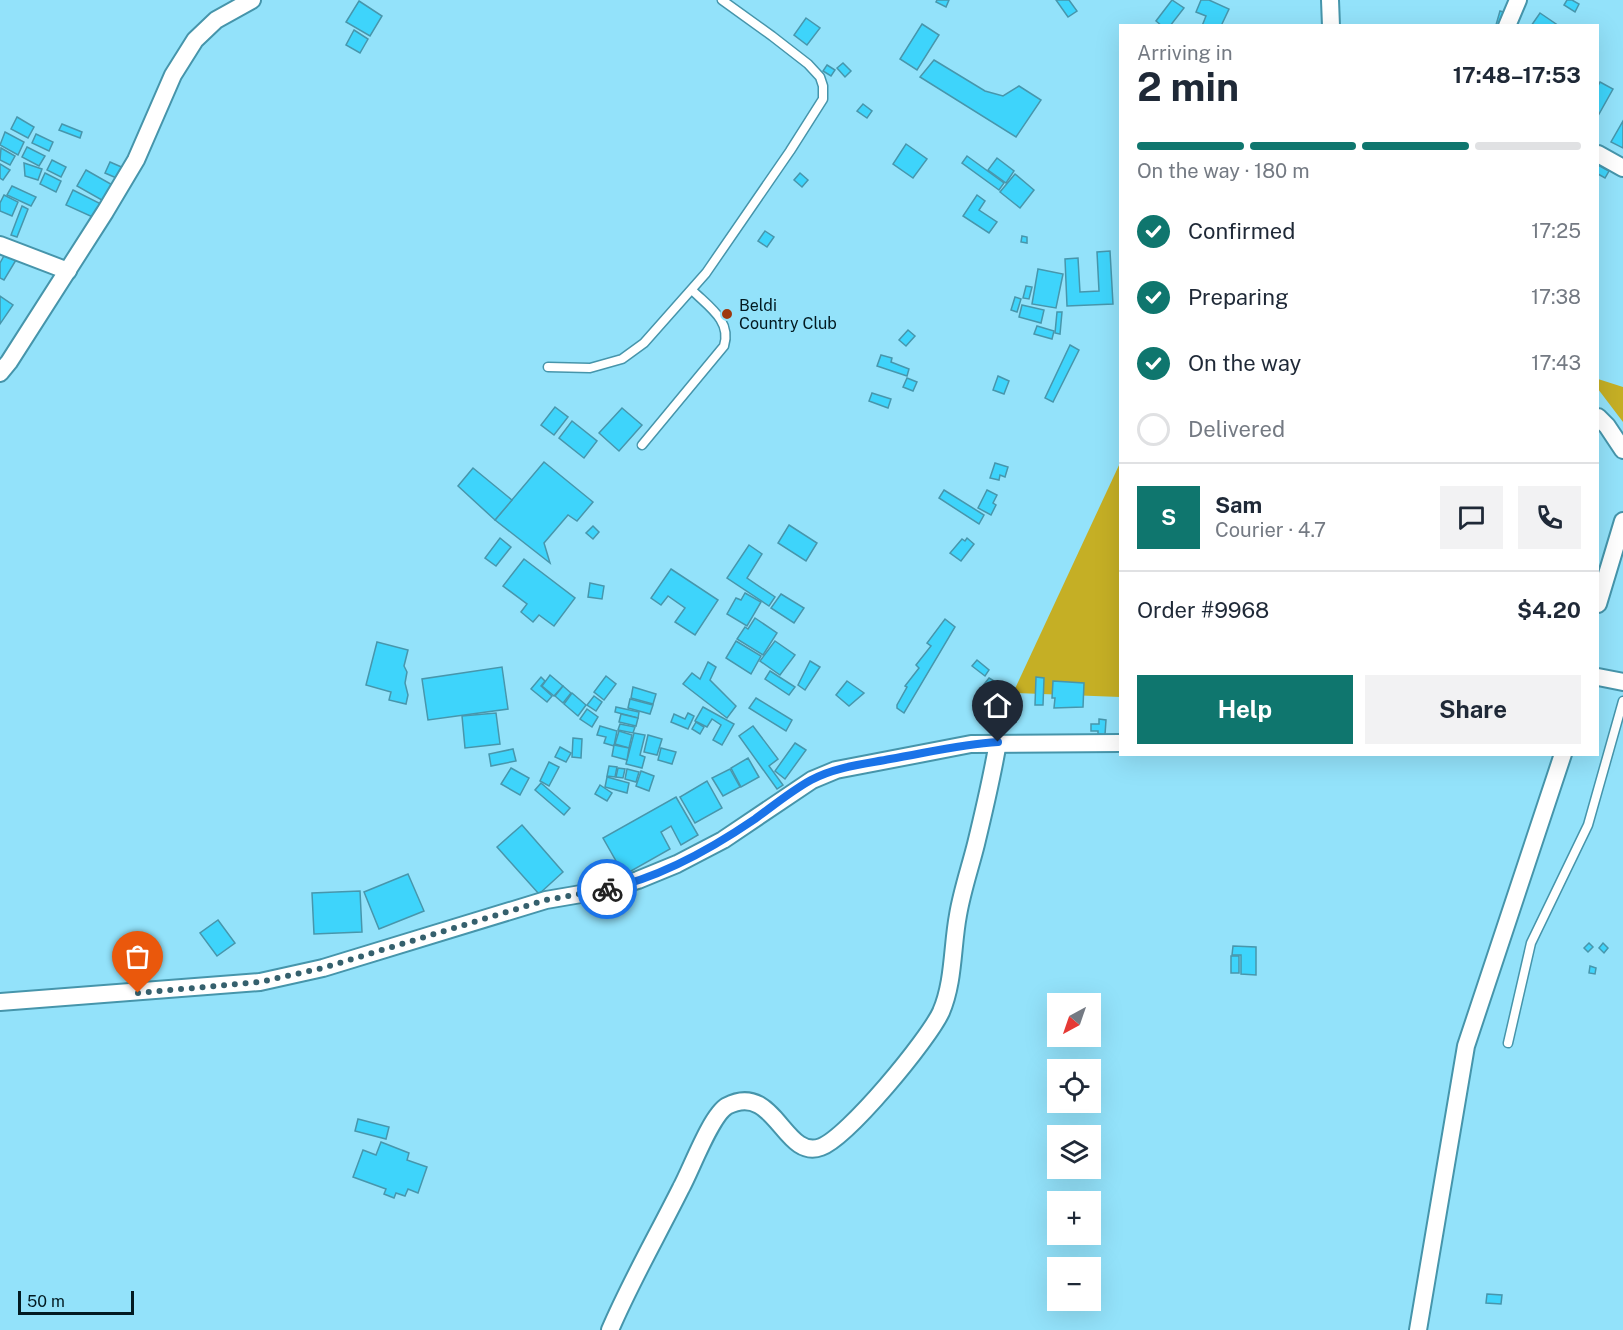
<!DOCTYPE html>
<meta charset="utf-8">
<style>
body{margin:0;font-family:"Public Sans",sans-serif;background:#f2f2f3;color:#1f2937;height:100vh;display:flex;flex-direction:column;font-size:22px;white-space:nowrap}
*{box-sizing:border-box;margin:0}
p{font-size:20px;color:#747a83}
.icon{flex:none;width:33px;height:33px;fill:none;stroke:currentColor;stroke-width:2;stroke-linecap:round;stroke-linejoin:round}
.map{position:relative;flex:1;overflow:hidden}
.panel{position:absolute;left:1119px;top:24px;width:480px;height:732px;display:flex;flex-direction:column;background:#fff;border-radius:0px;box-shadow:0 6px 24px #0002}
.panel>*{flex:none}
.needle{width:39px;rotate:220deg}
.tools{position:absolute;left:1047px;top:993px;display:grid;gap:12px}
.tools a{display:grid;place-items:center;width:54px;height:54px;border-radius:0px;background:#fff;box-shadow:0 6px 24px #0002;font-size:30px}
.scale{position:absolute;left:18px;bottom:15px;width:116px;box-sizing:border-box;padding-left:6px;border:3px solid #021a21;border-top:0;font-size:16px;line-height:21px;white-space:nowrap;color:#021a21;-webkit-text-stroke:4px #93e2fa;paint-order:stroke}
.pin{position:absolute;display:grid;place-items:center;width:51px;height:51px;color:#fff;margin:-62px -26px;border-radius:50% 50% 50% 0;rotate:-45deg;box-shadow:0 0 6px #0007}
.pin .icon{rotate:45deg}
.courier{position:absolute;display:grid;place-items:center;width:60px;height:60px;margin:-30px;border:4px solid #1a73e8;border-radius:50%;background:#fff;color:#222;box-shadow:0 2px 8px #0007}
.head em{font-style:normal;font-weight:700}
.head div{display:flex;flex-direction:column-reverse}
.head{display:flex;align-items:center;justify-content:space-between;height:102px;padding:0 18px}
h1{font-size:39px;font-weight:700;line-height:45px}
.bar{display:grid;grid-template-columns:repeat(4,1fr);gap:9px 6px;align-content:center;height:72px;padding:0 18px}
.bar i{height:8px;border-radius:4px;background:#e0e1e3}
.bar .selected{background:#0f766e}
.bar p{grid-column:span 4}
.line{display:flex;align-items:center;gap:15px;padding:0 18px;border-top:2px solid #e0e1e3}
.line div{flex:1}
.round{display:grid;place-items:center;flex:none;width:63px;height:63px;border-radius:0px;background:#f2f2f3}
ol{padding:0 18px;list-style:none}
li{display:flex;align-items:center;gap:18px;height:66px}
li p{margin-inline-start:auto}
li .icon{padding:6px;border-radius:50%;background:#0f766e;color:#fff;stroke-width:4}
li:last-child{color:#747a83}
li i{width:33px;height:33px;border:3px solid #e0e1e3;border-radius:50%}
.button{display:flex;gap:12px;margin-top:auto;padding:12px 18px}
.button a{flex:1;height:69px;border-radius:0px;background:#0f766e;color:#fff;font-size:24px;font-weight:700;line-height:69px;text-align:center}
.button a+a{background:#f2f2f3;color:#1f2937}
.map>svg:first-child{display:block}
.green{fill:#c5af25}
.building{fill:#3ed4fb;stroke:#4796ac;stroke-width:1.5}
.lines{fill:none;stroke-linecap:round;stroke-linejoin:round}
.lane-casing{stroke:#4695ab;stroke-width:11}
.street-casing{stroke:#4695ab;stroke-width:20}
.lane{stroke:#fff;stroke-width:8}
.street{stroke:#fff;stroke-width:16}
.done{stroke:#35606d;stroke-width:6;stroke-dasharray:0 10.8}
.route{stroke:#1a73e8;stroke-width:8}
.poi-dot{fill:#9e380e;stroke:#93e2fa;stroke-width:2}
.labels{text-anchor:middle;stroke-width:6;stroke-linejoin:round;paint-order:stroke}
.poi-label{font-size:16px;fill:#021a21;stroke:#93e2fa;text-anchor:start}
</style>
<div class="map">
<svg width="1623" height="1330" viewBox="0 0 1623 1330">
<rect width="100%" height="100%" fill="#93e2fa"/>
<g class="green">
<polygon points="1598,379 1623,387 1623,422 1598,389"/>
<polygon points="1120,463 1120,697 1013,693"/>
</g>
<g class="building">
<polygon points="937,0 949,0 946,7 936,2"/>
<polygon points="1056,0 1069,0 1077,11 1068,17"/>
<polygon points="1172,0 1184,8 1170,26 1162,26 1156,21"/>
<polygon points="1201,0 1209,0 1229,9 1221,26 1202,26 1206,16 1196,12"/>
<polygon points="1567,0 1572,0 1579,4 1575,12 1564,5"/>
<polygon points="359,1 382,16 370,36 346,22"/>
<polygon points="1500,11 1507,13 1503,26 1496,25"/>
<polygon points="1540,13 1559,26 1531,26"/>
<polygon points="806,18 820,28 807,45 794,35"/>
<polygon points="922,24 939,35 917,70 900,59"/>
<polygon points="354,30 368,39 360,53 346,45"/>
<polygon points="934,60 985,91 1003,96 1019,86 1041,100 1016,137 920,77"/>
<polygon points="843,63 851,71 845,77 837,68"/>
<polygon points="827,65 835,70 831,76 823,71"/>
<polygon points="1600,82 1613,89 1599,114 1598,113 1598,86"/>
<polygon points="863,104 872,111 867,118 857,111"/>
<polygon points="17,117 34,127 28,138 11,129"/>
<polygon points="1623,121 1623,148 1611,142"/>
<polygon points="62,124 82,132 80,138 59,130"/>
<polygon points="5,132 24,142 18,155 0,145"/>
<polygon points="36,134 53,142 49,151 32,143"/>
<polygon points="906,144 927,159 913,178 893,164"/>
<polygon points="27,147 45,156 39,166 22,157"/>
<polygon points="1,148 15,156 10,165 0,160"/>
<polygon points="967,156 1004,183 999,190 962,163"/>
<polygon points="997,158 1014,171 1006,183 988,170"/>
<polygon points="52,160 66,167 61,177 47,170"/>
<polygon points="110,162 126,169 121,180 105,173"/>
<polygon points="24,163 42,169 38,180 25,176"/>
<polygon points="0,164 10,170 3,180 0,178"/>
<polygon points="1598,165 1609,171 1605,178 1598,174"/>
<polygon points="86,170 116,187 107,203 77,186"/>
<polygon points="45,173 61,181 56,192 40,184"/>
<polygon points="800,173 808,180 802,187 794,180"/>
<polygon points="1015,174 1034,190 1020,208 1000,192"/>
<polygon points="12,186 36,197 31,206 7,195"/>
<polygon points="73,190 103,205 97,219 66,205"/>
<polygon points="4,195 18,202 12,216 0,211 0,203"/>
<polygon points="977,195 985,201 979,210 997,222 989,233 963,216"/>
<polygon points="22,206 28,209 17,237 11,235"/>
<polygon points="765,231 774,237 767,247 758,241"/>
<polygon points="1022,236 1027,237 1027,243 1021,242"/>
<polygon points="1110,251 1113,304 1067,306 1065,259 1078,258 1080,292 1099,291 1097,252"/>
<polygon points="5,254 16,260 4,280 0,278 0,263"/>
<polygon points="1038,269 1063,274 1056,308 1032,304"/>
<polygon points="1026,286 1032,287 1029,299 1023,298"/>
<polygon points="0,296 13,305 0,324"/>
<polygon points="1015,297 1021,299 1017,312 1011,310"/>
<polygon points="1022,305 1044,310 1041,323 1019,317"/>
<polygon points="1057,312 1062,312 1060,334 1055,333"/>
<polygon points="1037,326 1054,331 1052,339 1034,334"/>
<polygon points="908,330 915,336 906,346 899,340"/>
<polygon points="1070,345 1079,350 1053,402 1045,398"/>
<polygon points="881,355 892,358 891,362 909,369 907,376 877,366"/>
<polygon points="998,376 1009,381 1004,394 993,390"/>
<polygon points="907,378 917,382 913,391 903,387"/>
<polygon points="872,393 891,399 888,408 869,401"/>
<polygon points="555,407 568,417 554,435 541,425"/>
<polygon points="622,408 642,425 619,451 599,433"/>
<polygon points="572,421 597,441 584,458 559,438"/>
<polygon points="544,462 593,502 577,521 568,515 544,543 550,563 495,520"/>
<polygon points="995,463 1008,467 1005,477 1000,475 999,480 990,478"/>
<polygon points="473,468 512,500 495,520 458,486"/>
<polygon points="944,490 984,515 979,524 939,498"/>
<polygon points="987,490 997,495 993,503 996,505 991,515 978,508"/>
<polygon points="789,525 817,543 806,561 778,543"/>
<polygon points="593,526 599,532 593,539 586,533"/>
<polygon points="500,538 511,547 496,566 485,558"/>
<polygon points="967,538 974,544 961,561 950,553 962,539 965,541"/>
<polygon points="749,545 762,554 747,578 775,597 769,606 727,578"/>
<polygon points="524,559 575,598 554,626 539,615 533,622 521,612 527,604 503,586"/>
<polygon points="671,569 718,600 695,635 675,622 685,608 668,596 661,605 651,598"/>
<polygon points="590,583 604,586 602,599 588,597"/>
<polygon points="745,593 761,602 747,626 727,614 736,598 741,600"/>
<polygon points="781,594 804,608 794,623 771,608"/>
<polygon points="755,618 777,633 763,655 737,639 745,627 748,629"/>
<polygon points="945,619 955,627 904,713 897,708 897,705 907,687 905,686 919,668 916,665 931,646 927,643"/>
<polygon points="736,641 761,656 751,674 726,658"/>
<polygon points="775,641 795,655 780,675 760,661"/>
<polygon points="377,642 408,650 404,666 407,672 405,683 408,695 406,704 389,700 391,692 366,685"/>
<polygon points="977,660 989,670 985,676 972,666"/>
<polygon points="810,661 820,667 805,690 798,685"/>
<polygon points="708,662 716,667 710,680 736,706 727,718 683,684 692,673 700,679"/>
<polygon points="502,667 508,709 428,720 422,679"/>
<polygon points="770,671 795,687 789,695 765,679"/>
<polygon points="550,675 563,686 554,696 542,686"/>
<polygon points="606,676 616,684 604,700 594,692"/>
<polygon points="541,677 545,681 541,686 552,696 547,702 531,689"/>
<polygon points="1036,677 1044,678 1043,705 1035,705"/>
<polygon points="989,678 994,681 987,691 982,687"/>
<polygon points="847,681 864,693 849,706 836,695"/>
<polygon points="1053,681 1084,683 1083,707 1054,708 1055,698 1052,698"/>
<polygon points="563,686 571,693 563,703 555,696"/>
<polygon points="633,687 656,694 653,704 631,698"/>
<polygon points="572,693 586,705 578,716 564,704"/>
<polygon points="594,696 602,702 596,711 587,705"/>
<polygon points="756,698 792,720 786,731 749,708"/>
<polygon points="630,699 653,705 650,714 628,708"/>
<polygon points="616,707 639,712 638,718 615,712"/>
<polygon points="703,707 734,724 722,745 713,740 721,725 712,719 707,727 695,721"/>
<polygon points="587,709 598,717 592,727 580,719"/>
<polygon points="496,713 500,744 465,748 462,716"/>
<polygon points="688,713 694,716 688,729 671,722 674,714 685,719"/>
<polygon points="621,714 638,718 636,726 619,722"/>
<polygon points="1099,719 1106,720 1105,735 1098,734 1098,731 1091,731 1091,724 1099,724"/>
<polygon points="696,722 704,727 700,734 692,729"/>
<polygon points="620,724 635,727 633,733 618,730"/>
<polygon points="600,726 617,731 614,746 604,743 606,737 597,735"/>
<polygon points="753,726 778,759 769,766 783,785 777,789 739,736"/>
<polygon points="619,731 632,735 629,748 615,744"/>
<polygon points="634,733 645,735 640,755 645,757 642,768 626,764"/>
<polygon points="648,735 662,739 657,755 644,752"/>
<polygon points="573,738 582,739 581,758 572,757"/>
<polygon points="795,743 806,750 785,779 775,771"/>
<polygon points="614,745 629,748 627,760 612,756"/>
<polygon points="560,747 571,753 566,762 555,757"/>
<polygon points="661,748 676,752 672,764 658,760"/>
<polygon points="513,749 516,761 491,766 489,754"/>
<polygon points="748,758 759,777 741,787 731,768"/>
<polygon points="549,762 559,767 549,786 540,781"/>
<polygon points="609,766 617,767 615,777 607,776"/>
<polygon points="511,768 529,778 520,795 501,784"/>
<polygon points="618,768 625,769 623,778 616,777"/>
<polygon points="627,769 639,772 636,782 625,779"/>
<polygon points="730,769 740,787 723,796 712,778"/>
<polygon points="641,771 654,776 649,791 636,786"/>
<polygon points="607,777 629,783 627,793 605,787"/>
<polygon points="707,781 722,808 695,823 680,797"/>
<polygon points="541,783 570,808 564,815 535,790"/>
<polygon points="600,785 612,793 607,801 595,794"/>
<polygon points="676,797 698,835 681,845 671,826 661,832 670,849 624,875 603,838"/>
<polygon points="522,825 563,872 539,894 497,847"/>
<polygon points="408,874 424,911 379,929 364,892"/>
<polygon points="360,891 362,932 314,934 312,893"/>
<polygon points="218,920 235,943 217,956 200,933"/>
<polygon points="1589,943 1593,947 1588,952 1584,948"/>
<polygon points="1603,943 1608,948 1604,953 1599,948"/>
<polygon points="1233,946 1256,947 1256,975 1241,974 1241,955 1232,955"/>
<rect x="1231" y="956" width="8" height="17"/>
<polygon points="1590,966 1596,968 1595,974 1589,973"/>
<polygon points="358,1119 389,1127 386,1139 355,1131"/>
<polygon points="381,1142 409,1153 407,1160 427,1167 418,1193 408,1189 405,1196 396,1193 394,1198 384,1194 386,1189 353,1177 363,1150 376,1155"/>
<polygon points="1487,1294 1502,1295 1501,1304 1486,1303"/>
</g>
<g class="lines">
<defs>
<g id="lane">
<polyline points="548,367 590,368 622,359 644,343 706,273 790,151 823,99 823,86 820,77 808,64 772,36 722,0"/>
<path d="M642 445 724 346C732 321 708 306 693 291"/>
<polyline points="1508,1043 1531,943 1588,825 1623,701"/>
</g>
<g id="street">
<polyline points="1330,0 1331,26"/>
<polyline points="1507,26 1518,0"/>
<polyline points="1598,154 1623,168"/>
<polyline points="0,245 68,271"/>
<polyline points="0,373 9,362 105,212 136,160 173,75 195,40 216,20 252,0"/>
<polyline points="1598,417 1607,426 1623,450"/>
<polyline points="1598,604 1623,521"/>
<polyline points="1598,677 1623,682"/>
<polyline points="0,1002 260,982 323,968 546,900 610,889 638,880 677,864 723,840 812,780 836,770 971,744 1120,743"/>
<path d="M610 1330C631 1281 657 1236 681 1188 691 1170 711 1115 727 1106 775 1081 784 1161 821 1147 848 1137 928 1040 941 1012 954 982 952 947 958 915 962 891 970 868 976 844 984 811 992 777 998 742"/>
<polyline points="1418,1330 1466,1046 1563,754"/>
</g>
</defs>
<use href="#lane" class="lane-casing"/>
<use href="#street" class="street-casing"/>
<use href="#lane" class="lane"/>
<use href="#street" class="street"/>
</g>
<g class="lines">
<polyline class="done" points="138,993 260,982 323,968 546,900 607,889"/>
<path class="route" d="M607 889C660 878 711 849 755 819 773 806 791 791 811 780 835 767 864 764 890 759 926 753 961 744 998 742"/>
</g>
<circle class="poi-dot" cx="727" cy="314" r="6"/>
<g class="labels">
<g class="poi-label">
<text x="739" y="311">Beldi<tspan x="739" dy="18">Country Club</tspan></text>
</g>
</g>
</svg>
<div class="tools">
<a><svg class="needle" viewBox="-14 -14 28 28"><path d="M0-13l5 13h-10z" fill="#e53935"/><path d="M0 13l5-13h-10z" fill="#747a83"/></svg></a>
<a><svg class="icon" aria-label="locate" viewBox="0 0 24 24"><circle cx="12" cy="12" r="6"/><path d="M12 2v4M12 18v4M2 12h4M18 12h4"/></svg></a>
<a><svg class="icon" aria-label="layers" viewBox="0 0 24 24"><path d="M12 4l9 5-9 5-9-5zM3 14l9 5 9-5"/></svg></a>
<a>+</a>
<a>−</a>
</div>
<div class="scale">50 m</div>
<div class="pin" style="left:138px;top:993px;background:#ea580c"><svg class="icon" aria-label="bag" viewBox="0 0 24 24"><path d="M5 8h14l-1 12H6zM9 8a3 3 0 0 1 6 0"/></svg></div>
<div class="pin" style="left:998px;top:742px;background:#1f2937"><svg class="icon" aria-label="home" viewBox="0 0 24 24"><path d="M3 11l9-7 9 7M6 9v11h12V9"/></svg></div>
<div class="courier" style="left:607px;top:889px"><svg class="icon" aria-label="bike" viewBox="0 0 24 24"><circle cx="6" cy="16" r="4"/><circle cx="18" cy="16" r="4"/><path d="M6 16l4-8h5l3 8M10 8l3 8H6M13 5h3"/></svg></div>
<section class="panel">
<div class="head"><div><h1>2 min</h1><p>Arriving in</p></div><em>17:48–17:53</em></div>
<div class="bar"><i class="selected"></i><i class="selected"></i><i class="selected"></i><i></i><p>On the way · 180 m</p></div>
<ol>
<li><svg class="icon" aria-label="check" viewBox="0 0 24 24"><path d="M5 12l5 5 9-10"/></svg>Confirmed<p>17:25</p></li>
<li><svg class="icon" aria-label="check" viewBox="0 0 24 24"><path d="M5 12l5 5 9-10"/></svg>Preparing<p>17:38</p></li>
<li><svg class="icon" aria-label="check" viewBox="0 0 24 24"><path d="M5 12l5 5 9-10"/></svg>On the way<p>17:43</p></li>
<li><i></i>Delivered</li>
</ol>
<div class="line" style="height:108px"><b class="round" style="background:#0f766e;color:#fff">S</b><div><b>Sam</b><p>Courier · 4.7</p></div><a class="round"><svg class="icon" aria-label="chat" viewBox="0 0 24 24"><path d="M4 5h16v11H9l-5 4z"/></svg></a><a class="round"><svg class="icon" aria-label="phone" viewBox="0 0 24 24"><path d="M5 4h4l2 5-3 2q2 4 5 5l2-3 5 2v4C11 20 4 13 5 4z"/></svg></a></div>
<div class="line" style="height:78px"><div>Order #9968</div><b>$4.20</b></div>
<div class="button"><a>Help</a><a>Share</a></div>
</section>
</div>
